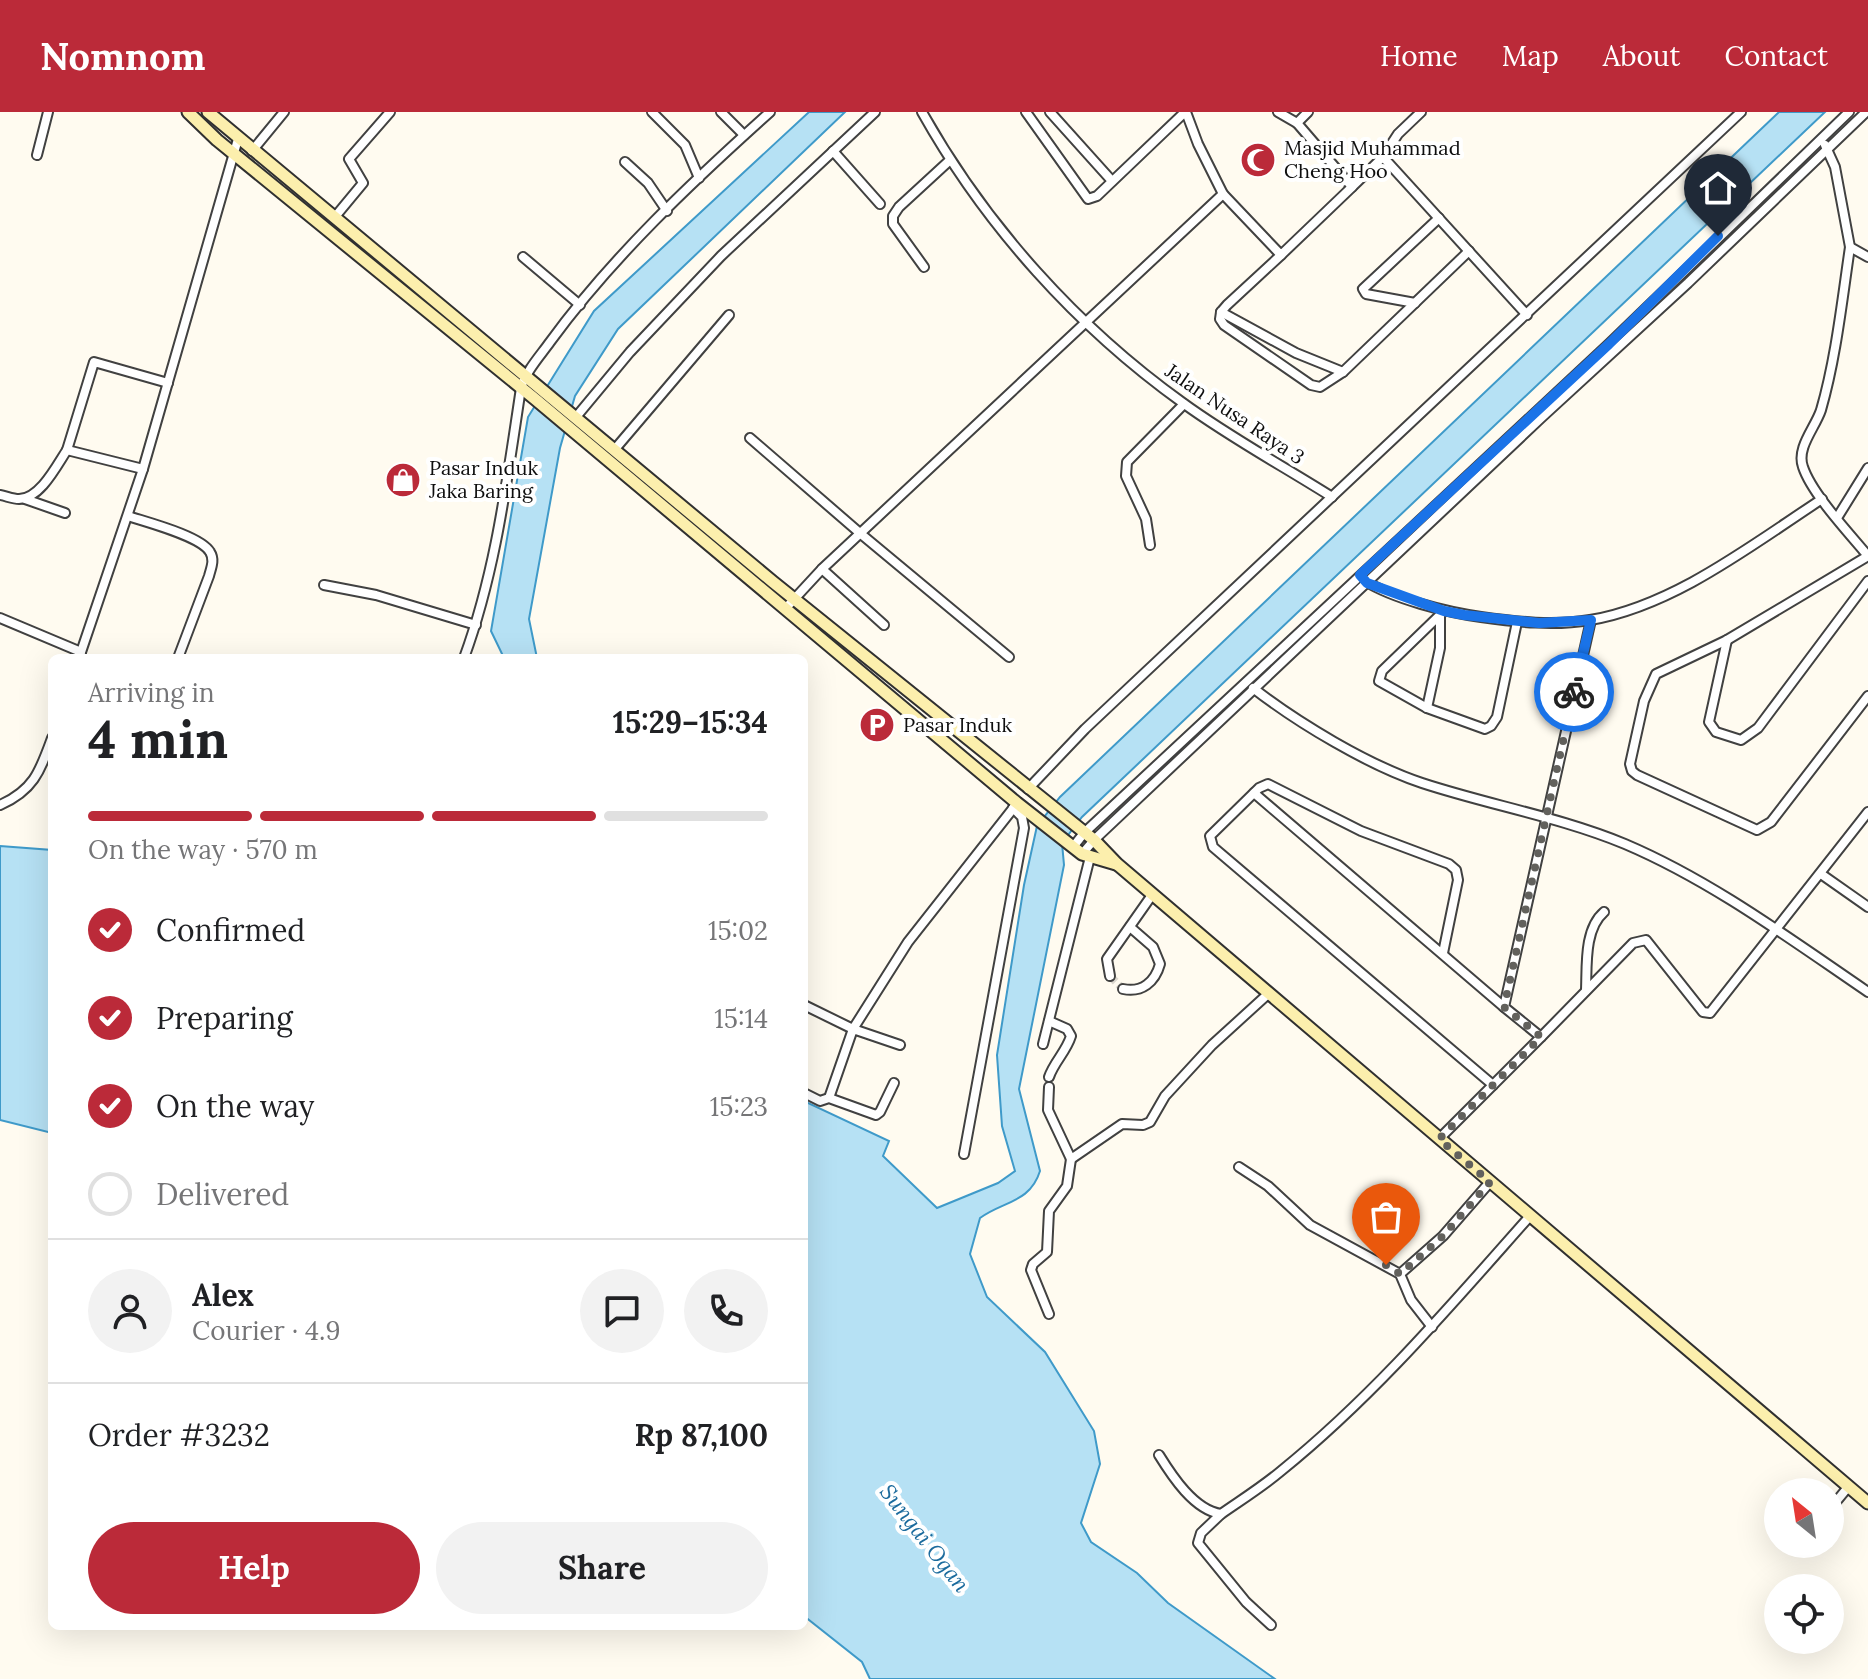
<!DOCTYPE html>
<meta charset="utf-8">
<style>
body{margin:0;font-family:Lora,serif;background:#f2f2f2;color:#202124;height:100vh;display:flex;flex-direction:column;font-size:30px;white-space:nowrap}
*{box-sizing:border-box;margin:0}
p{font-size:26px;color:#757577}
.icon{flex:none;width:44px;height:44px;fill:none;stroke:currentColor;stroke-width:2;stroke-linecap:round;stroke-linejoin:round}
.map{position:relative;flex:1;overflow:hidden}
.sheet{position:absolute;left:48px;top:542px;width:760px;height:976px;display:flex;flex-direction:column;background:#fff;border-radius:12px;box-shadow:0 8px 32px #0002}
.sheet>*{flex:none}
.needle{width:52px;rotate:330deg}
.tools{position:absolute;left:1764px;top:1366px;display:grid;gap:16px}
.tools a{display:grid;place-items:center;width:80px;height:80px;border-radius:50%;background:#fff;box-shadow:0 8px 32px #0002;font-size:40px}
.pin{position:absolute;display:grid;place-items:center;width:68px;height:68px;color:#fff;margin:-82px -34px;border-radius:50% 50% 50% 0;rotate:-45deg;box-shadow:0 0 8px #0007}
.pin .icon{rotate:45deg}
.courier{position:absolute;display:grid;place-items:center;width:80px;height:80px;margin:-40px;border:6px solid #1a73e8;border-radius:50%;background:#fff;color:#222;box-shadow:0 2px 10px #0007}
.head em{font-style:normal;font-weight:700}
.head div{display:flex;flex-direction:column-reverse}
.head{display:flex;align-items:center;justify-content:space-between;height:136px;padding:0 40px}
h1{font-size:52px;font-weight:700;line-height:60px}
.bar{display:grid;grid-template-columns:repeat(4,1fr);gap:12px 8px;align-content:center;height:96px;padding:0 40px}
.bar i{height:10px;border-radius:6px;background:#e0e0e0}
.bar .active{background:#bb2a39}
.bar p{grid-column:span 4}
.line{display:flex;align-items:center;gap:20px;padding:0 40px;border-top:2px solid #e0e0e0}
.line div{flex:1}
.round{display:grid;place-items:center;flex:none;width:84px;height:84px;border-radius:42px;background:#f2f2f2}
ol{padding:0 40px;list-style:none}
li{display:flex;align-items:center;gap:24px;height:88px}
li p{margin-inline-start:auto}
li .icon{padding:8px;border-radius:50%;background:#bb2a39;color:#fff;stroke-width:4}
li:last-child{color:#757577}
li i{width:44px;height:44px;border:4px solid #e0e0e0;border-radius:50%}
.cta{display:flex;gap:16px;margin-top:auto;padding:16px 40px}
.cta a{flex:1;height:92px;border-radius:48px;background:#bb2a39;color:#fff;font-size:32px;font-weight:700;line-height:92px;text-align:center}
.cta a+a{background:#f2f2f2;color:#202124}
header{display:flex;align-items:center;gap:48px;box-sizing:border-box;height:112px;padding:0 40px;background:#bb2a39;color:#fff}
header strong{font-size:38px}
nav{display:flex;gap:44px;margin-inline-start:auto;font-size:28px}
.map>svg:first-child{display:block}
.water{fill:#b6e1f4;stroke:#3f9ac9;stroke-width:2}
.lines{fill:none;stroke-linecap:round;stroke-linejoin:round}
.street-tunnel{stroke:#dbd7ce;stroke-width:8;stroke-dasharray:8 4;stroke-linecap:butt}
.street-casing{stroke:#414141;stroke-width:12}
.secondary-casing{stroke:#303030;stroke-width:15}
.street{stroke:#fff;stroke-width:8}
.secondary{stroke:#fcefad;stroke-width:11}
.done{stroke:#62615d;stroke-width:8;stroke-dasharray:0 14.4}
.route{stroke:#1a73e8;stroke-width:10}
.labels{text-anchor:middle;stroke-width:8;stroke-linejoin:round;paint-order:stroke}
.poi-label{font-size:20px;fill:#0e0e0e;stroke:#fff;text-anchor:start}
.street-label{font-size:20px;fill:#0e0e0e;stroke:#fff}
.water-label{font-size:22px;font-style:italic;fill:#1b6b9d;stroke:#fff}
</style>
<header>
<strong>Nomnom</strong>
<nav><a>Home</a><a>Map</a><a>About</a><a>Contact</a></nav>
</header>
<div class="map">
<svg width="1868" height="1567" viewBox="0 0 1868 1567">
<rect width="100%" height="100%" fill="#fffbf0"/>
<g class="water">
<polygon points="809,0 845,0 618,217 575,284 560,336 529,507 537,546 504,546 491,519 528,305 594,199"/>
<path d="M1779 0H1825L1082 705 1062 731 1064 753 1019 977 1040 1059C1030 1091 1003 1089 980 1106L970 1142 987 1185 1045 1240 1094 1319 1100 1352 1081 1411 1091 1430 1137 1461 1168 1491 1275 1567H870L862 1550 804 1504V989L889 1029 883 1044 937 1096 998 1071 1015 1059 1002 1014 997 943 1024 773 1037 714 1060 685Z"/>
<polygon points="0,734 52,738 52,1021 0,1008"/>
</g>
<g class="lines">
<polyline class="street-tunnel" points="1110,864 1123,877"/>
<defs>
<g id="street">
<polyline points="652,0 685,33 699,66"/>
<polyline points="721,0 744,23"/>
<path d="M922 0C986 114 1077 215 1183 291 1231 326 1283 354 1332 385"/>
<polyline points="1026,0 1088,87 1097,84 1185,0"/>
<polyline points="1050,0 1112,69"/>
<polyline points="1278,0 1297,11 1308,0"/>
<polyline points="1825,33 1835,55 1850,135 1868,145"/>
<polyline points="252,39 284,0"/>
<polyline points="833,39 880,92"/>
<polyline points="37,43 48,0"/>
<polyline points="1383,45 1527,203"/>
<polyline points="625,50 648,71 667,99"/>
<polyline points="1352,75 1383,45 1398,22 1421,0"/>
<polyline points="1223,82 1281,143 1352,75 1297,11"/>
<polyline points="334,106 363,71 349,47 390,0"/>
<path d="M1850 135C1842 189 1836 246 1821 298 1815 316 1796 336 1803 355 1812 382 1849 421 1868 444L1727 528 1656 562 1644 589 1630 652 1632 659 1637 663 1757 718 1771 710 1868 584"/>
<polyline points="1281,143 1227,193 1221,200 1220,207 1224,213 1311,273 1320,275 1343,260 1469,139"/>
<polyline points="523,145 580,193"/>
<polyline points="924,155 893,112 893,104 899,95 949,49"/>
<polyline points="1415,191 1366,182 1363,177 1439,106"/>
<polyline points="1221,200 1296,241 1343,260"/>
<polyline points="576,305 630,240 721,144 875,0"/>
<polyline points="750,326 861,422 1009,545"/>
<polyline points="615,337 729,203"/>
<polyline points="67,338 94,250 168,271"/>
<path d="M0 383C6 384 13 387 19 387 40 387 57 353 67 338L143 357"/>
<polyline points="25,387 65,401"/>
<path d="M128 404C146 410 201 424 210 440 215 448 211 456 209 464L178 546"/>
<polyline points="1837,406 1868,356"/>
<polyline points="1150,433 1146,407 1126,364 1127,350 1184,292"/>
<polyline points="822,457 884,513"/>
<path d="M1365 469C1394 487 1446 500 1481 505 1517 510 1554 514 1590 508 1674 494 1753 432 1822 387"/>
<polyline points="324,473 376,483 476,513"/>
<polyline points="785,497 822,457 1223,82 1198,32 1186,0"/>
<polyline points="1444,499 1382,559 1379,569 1427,596 1485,617 1491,614 1497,605 1517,510"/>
<polyline points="0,506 81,540"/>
<polyline points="1727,528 1709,610 1716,620 1741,628 1758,616 1868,469"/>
<polyline points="79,546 143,357 238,27"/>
<path d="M464 546C496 459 507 367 521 276 526 259 540 244 550 230 612 145 692 70 770 0"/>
<path d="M1253 576C1298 611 1368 653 1422 671 1489 693 1560 705 1625 732 1712 769 1790 827 1868 880"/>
<polyline points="1427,596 1440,536 1440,504"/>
<polyline points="1028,677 1085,617 1741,0"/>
<polyline points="1254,681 1504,895"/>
<path d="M0 693C34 678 40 659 52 626"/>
<polyline points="1073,735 1084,721 1609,232 1849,0"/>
<polyline points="1082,742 1094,728 1541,306 1688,171 1866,0"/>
<polyline points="1821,762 1868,795"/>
<polyline points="1443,841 1458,768 1456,758 1449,752 1361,719 1268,672 1259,676 1210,724 1213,735 1493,973"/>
<polyline points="1110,864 1107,847 1152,783"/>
<path d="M1123 877C1142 881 1155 870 1160 852L1153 835 1130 815"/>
<path d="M1586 878C1587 854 1584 817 1604 800"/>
<polyline points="804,893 853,917 908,830 1015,694"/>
<path d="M1049 909 1067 917 1071 924C1066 940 1054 950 1049 965"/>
<polyline points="1541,925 1633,831 1646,828 1703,900 1710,901 1868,700"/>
<polyline points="1043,932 1090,745"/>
<polyline points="1049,975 1048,998 1071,1047 1122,1012 1143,1013 1150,1010 1165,984 1212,933 1268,882"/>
<polyline points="804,981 820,989 829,986 876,1003 880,1000 894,971"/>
<polyline points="829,986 853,917 900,933"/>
<polyline points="1439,1027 1541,925 1504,895 1591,508"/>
<polyline points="964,1042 1024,716 1022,705 1013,696"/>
<polyline points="1239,1055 1268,1074 1310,1113 1400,1162 1411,1188 1432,1215"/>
<polyline points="1400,1162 1443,1124 1490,1070"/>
<polyline points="1049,1202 1031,1158 1033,1152 1047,1140 1049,1099 1067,1074 1071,1047"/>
<path d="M1159 1343C1172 1364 1194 1398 1221 1402 1241 1388 1262 1375 1281 1359 1374 1284 1451 1193 1530 1104"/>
<polyline points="1830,1397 1849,1374"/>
<polyline points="1221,1402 1201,1421 1198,1431 1246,1490 1271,1513"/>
</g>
<g id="secondary">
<polyline points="188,0 217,28 535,287 1017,691 1082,742 1116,752"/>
<polyline points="208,0 773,470 1094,728 1117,752 1868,1391"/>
</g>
</defs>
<use href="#street" class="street-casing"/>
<use href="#secondary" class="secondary-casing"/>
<use href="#street" class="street"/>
<use href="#secondary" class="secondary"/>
</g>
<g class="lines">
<polyline class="done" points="1386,1153 1400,1162 1443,1124 1490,1070 1439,1027 1541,925 1504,895 1574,580"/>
<polyline class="route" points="1574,580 1591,508 1539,511 1464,503 1444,499 1367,471 1360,463 1609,232 1718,124"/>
</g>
<defs>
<symbol id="mosque-disc" viewBox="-11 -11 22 22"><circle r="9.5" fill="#bb2a39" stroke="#fff"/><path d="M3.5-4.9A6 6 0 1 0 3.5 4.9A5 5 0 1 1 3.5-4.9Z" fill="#fff"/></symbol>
<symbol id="shop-disc" viewBox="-11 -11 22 22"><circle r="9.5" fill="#bb2a39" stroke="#fff"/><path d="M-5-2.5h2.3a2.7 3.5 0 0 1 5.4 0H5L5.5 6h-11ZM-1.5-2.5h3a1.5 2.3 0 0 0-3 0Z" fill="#fff"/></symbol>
<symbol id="parking-disc" viewBox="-11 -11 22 22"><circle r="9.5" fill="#bb2a39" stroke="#fff"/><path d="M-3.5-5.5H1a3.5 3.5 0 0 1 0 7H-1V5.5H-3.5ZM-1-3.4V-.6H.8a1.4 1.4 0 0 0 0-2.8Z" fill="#fff"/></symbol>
</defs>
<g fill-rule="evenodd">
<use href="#mosque-disc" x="1238" y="28" width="40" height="40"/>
<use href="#shop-disc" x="383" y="348" width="40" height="40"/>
<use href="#parking-disc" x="857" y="593" width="40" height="40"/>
</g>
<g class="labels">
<g class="poi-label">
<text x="1284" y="43">Masjid Muhammad<tspan x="1284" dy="23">Cheng Hoo</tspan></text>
<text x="429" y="363">Pasar Induk<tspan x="429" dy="23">Jaka Baring</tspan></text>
<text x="903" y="620">Pasar Induk</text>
</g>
<g class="street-label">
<text transform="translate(1235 302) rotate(34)" y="7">Jalan Nusa Raya 3</text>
</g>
<g class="water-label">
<text transform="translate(925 1426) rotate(52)" y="8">Sungai Ogan</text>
</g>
</g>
</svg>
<div class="tools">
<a><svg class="needle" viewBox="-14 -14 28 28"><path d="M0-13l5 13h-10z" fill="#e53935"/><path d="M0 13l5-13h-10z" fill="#757577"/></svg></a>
<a><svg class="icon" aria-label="locate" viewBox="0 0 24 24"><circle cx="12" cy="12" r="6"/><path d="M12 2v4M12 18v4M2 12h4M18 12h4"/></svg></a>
</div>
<div class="pin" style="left:1386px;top:1153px;background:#ea580c"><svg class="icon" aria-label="bag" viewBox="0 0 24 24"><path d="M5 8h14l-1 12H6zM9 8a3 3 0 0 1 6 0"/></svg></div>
<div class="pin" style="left:1718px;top:124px;background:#1f2937"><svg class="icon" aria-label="home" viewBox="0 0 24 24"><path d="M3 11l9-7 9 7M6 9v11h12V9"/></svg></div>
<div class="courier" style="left:1574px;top:580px"><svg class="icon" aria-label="bike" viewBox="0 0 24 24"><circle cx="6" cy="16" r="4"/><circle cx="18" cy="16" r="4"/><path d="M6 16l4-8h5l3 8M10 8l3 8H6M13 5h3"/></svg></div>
<section class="sheet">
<div class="head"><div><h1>4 min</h1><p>Arriving in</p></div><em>15:29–15:34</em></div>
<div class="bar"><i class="active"></i><i class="active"></i><i class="active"></i><i></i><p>On the way · 570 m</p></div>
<ol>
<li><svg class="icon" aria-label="check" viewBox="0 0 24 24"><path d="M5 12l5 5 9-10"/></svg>Confirmed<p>15:02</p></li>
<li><svg class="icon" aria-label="check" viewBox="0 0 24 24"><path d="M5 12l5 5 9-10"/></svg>Preparing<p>15:14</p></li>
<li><svg class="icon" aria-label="check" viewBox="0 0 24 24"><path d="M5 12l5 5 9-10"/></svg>On the way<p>15:23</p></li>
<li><i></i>Delivered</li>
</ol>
<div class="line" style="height:144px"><a class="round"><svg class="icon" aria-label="person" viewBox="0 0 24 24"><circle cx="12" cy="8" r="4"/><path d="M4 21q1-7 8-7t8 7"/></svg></a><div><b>Alex</b><p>Courier · 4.9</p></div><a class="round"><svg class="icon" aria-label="chat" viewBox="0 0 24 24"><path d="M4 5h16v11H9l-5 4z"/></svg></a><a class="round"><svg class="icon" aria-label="phone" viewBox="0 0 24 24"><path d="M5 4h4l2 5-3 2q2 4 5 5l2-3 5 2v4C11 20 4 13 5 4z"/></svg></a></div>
<div class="line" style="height:104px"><div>Order #3232</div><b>Rp 87,100</b></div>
<div class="cta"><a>Help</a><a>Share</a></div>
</section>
</div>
